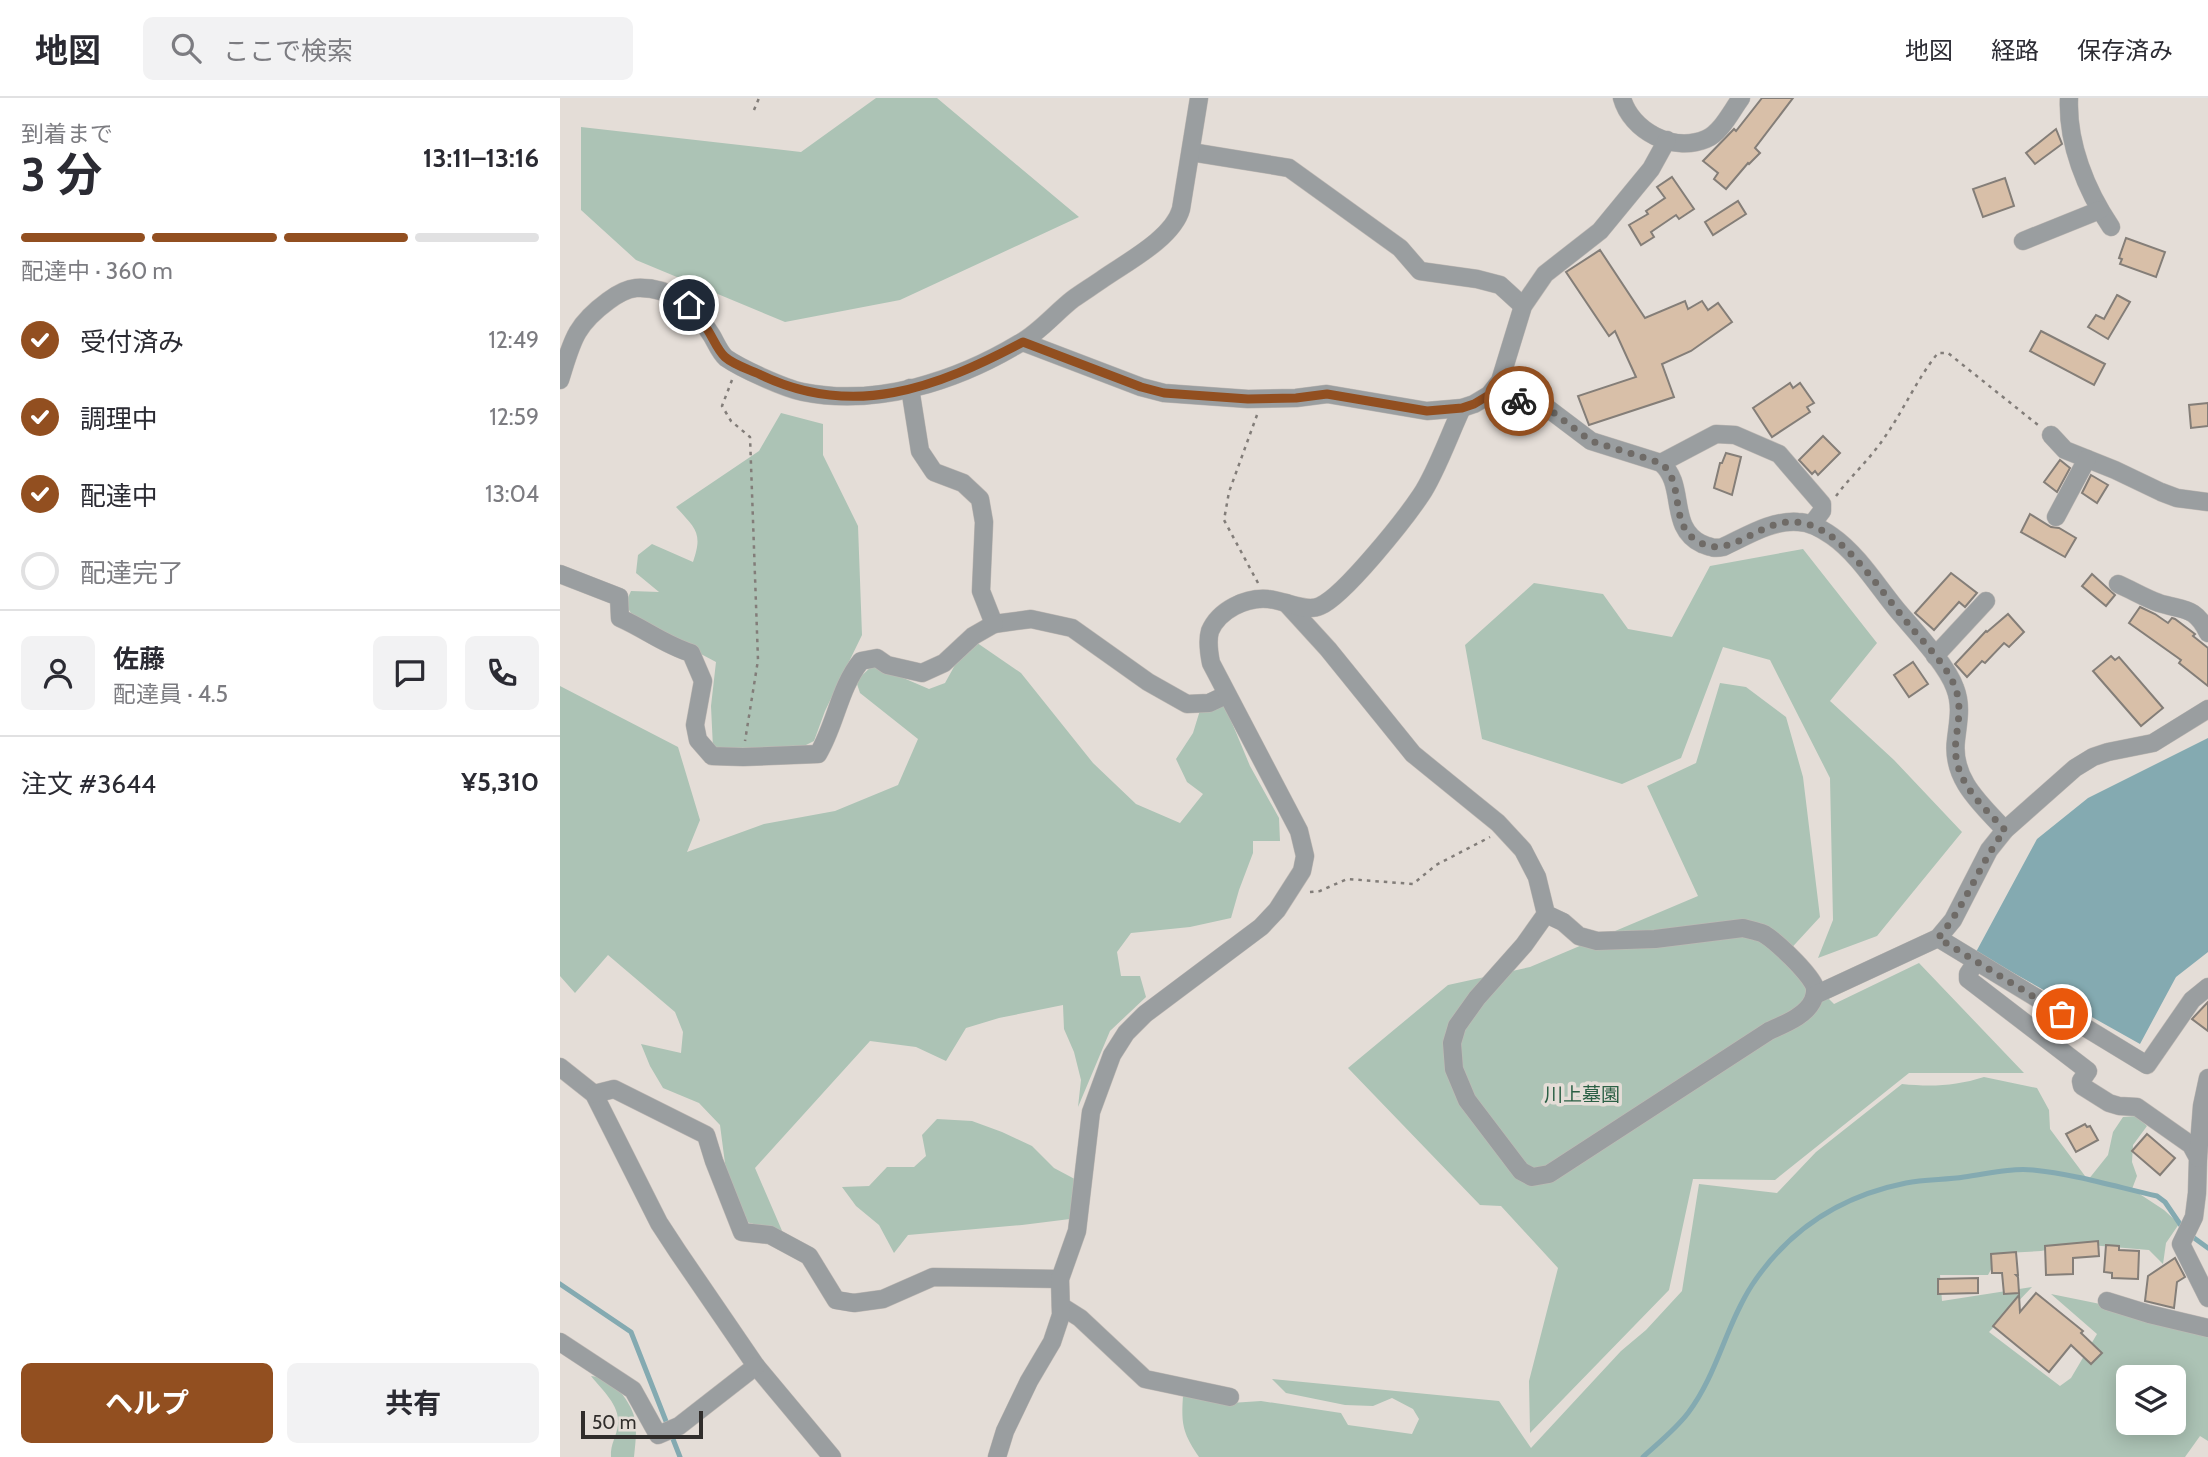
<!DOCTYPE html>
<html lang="ja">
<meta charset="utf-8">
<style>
body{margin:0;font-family:Cabin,"Noto Sans JP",sans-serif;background:#f2f2f3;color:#2b2b33;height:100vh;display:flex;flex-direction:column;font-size:26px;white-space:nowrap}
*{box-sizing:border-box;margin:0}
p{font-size:23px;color:#7c7c81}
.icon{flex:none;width:38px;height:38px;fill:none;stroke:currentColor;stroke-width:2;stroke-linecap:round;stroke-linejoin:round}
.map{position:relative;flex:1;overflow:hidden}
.details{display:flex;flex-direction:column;background:#fff;width:560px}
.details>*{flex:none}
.controls{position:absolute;left:1556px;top:1267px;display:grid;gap:14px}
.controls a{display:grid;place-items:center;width:70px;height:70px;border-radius:10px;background:#fff;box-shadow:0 4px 18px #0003;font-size:35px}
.scale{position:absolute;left:21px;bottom:18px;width:122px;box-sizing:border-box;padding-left:7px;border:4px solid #302d2b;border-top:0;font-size:19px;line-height:24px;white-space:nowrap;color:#302d2b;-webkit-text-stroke:5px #e4ddd7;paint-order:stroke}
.pin{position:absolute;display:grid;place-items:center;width:60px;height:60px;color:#fff;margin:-30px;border:4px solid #fff;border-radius:50%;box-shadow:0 2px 7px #0007}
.courier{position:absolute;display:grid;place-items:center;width:70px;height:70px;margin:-35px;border:5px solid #924f20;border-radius:50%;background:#fff;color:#222;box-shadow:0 2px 9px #0007}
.headline em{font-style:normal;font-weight:700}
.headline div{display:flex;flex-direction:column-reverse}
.headline{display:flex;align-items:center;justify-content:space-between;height:119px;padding:0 21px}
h1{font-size:46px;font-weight:700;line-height:52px}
.bar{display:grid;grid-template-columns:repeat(4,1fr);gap:10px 7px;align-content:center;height:84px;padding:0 21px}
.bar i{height:9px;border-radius:5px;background:#e1e1e2}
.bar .on{background:#924f20}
.bar p{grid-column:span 4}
.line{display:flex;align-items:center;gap:18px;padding:0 21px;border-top:2px solid #e1e1e2}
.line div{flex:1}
.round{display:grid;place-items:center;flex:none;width:74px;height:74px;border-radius:10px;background:#f2f2f3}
ol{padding:0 21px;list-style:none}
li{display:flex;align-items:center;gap:21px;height:77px}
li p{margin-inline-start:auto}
li .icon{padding:7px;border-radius:50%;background:#924f20;color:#fff;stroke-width:4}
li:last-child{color:#7c7c81}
li i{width:38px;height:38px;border:4px solid #e1e1e2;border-radius:50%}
.button{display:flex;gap:14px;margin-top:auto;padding:14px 21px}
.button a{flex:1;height:80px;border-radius:10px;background:#924f20;color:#fff;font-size:28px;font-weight:700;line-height:80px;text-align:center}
.button a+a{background:#f2f2f3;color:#2b2b33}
header{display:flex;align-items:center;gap:42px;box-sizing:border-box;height:98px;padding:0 35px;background:#fff;border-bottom:2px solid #e1e1e2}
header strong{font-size:33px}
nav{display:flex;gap:38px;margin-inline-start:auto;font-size:24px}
.search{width:490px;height:63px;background:#f2f2f3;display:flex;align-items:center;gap:18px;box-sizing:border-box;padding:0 24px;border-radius:10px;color:#7c7c81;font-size:26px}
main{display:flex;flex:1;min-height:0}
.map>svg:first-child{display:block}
.green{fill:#acc3b5;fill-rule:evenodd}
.water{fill:#84aab1}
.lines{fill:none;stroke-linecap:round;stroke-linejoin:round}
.stream{stroke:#84aab1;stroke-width:5}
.building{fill:#d8bfa8;stroke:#847e78;stroke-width:2}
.minor-casing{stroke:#c0bab5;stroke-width:19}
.path{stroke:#827d79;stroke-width:2.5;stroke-dasharray:3.5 5;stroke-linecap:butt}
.minor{stroke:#9a9ea0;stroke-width:18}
.done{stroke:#6f6b67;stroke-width:7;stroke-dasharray:0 12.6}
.route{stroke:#924f20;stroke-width:9}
.labels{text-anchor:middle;stroke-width:7;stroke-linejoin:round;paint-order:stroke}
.park-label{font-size:19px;fill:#2b6045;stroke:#e4ddd7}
</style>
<header>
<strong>地図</strong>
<div class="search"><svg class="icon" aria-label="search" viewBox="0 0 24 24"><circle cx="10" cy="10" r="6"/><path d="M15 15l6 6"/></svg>ここで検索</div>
<nav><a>地図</a><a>経路</a><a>保存済み</a></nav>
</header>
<main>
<section class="details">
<div class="headline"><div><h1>3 分</h1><p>到着まで</p></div><em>13:11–13:16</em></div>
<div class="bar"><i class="on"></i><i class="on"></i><i class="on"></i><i></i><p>配達中 · 360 m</p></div>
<ol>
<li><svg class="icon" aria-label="check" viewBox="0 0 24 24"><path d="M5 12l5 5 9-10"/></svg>受付済み<p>12:49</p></li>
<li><svg class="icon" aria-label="check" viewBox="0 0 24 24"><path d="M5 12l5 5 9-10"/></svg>調理中<p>12:59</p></li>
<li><svg class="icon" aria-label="check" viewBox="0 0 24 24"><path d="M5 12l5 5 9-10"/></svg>配達中<p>13:04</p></li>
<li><i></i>配達完了</li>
</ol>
<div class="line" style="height:126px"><a class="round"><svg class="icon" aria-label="person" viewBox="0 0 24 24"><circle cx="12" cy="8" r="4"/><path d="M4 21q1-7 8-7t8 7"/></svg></a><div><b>佐藤</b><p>配達員 · 4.5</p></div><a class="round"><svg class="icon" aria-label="chat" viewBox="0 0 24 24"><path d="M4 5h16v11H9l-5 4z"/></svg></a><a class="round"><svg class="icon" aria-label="phone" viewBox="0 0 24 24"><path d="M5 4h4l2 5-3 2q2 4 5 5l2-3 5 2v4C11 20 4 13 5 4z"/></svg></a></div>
<div class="line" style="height:91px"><div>注文 #3644</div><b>¥5,310</b></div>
<div class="button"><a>ヘルプ</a><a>共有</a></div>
</section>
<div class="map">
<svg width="1648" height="1359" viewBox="0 0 1648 1359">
<rect width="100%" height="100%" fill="#e4ddd7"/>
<g class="green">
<polygon points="316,0 377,0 519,119 340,202 225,224 76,162 21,112 21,29 241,54"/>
<path d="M221 315 263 326V357L298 428 302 537 265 613 254 643 234 653 153 650 151 608 156 564 75 521 65 506 71 493 99 494 76 475 78 457 92 446 133 464C143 435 136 431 116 409L199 353Z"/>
<polygon points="1243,451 1317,545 1270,603 1334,662 1402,734 1317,838 1258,860 1273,822 1270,680 1210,562 1163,549 1121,660 1062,686 922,641 905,547 974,485 1043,496 1068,531 1112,539 1150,468"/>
<polygon points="410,540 461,575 533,665 576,706 620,725 643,696 627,684 616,661 633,635 641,609 665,608 690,668 719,720 720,743 693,743 693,755 679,792 671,820 630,829 571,835 557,854 561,878 580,878 586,899 550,933 518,1009 521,982 514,954 504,931 503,907 439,920 406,930 386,963 356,949 310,943 195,1070 223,1135 180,1122 166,1073 160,1027 139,1005 103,990 90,968 81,946 121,955 123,934 115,914 48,857 15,895 0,878 0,588 118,649 140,722 127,754 204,726 275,713 338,687 358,641 300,595 296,583 313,567 369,591 385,585"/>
<polygon points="1160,585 1186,589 1226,619 1243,679 1260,819 1225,857 1274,906 1359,865 1464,975 1349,975 1215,1082 1133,1081 1109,1192 970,1335 969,1283 998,1170 941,1108 920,1107 788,970 888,887 970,869 1138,798 1087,688 1136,665"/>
<path d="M1424 979 1477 990 1489 1012 1490 1031 1528 1082 1548 1057 1553 1034 1563 1019 1576 1018 1587 1028 1573 1047 1572 1064 1577 1078 1572 1091 1604 1112 1619 1126 1606 1145 1603 1166 1589 1152 1518 1146 1481 1153 1446 1155 1434 1166 1428 1177H1380L1382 1203 1472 1189 1429 1234 1500 1288 1511 1280 1537 1236 1491 1196 1560 1210 1648 1239V1343L1640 1338 1625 1359H639C623 1335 621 1327 623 1298L671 1305 701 1303 781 1315 788 1327 852 1336 859 1321 853 1311 832 1300 813 1308 785 1307 726 1295 712 1281 939 1303 971 1350 1061 1253 1086 1232 1122 1193 1139 1086 1217 1095 1256 1054 1342 986C1371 989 1396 988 1424 979ZM1568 1279H1614V1325H1568Z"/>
<polygon points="377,1021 412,1023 442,1034 472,1048 494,1070 524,1086 518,1120 462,1127 348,1137 334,1155 319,1127 296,1108 282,1089 309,1088 327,1069 354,1069 366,1058 362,1037"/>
<path d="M31 1278 51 1281C76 1314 79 1318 74 1359H51C50 1346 57 1338 58 1326 60 1307 42 1292 31 1278Z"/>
</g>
<polygon class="water" points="1648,640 1648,854 1616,879 1580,946 1416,854 1477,741 1528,700"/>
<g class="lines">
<g class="stream">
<polyline points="1630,1137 1648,1150"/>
<polyline points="0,1186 71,1234 120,1359"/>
<path d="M1083 1359C1098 1345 1115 1332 1128 1315 1157 1277 1166 1227 1192 1187 1229 1131 1281 1098 1346 1085 1365 1081 1385 1082 1404 1079 1427 1076 1449 1070 1473 1072 1514 1076 1557 1089 1597 1098L1605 1104 1622 1129"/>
</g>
</g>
<g class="building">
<polygon points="1202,0 1233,0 1195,50 1200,55 1189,66 1188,65 1166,91 1154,81 1158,75 1143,63 1174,31 1176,33"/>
<polygon points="1496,31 1502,46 1475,66 1466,55"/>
<polygon points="1112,79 1134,111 1119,121 1116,117 1091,134 1094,139 1081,147 1069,127 1088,116 1086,113 1105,100 1097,89"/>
<polygon points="1445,80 1454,108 1423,119 1413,91"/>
<polygon points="1178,103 1186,116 1153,137 1145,124"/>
<polygon points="1566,140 1605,154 1596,179 1560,166 1562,161 1559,160"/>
<polygon points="1040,152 1085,220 1125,203 1128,211 1142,203 1148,212 1158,205 1172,224 1131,253 1102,266 1114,299 1029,327 1018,298 1076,279 1055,233 1049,238 1006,174"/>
<polygon points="1557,197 1570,204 1548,241 1528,229 1536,217 1544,221"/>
<polygon points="1481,233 1545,266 1534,287 1470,253"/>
<polygon points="1230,285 1233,290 1240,285 1254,305 1247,309 1250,314 1212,339 1193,310"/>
<polygon points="1648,305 1648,328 1631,330 1629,307"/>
<polygon points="1263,338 1280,355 1258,377 1255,373 1252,376 1239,362"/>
<polygon points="1166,355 1181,359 1172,397 1154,390 1160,365 1162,365"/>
<polygon points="1500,362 1510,370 1497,394 1484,384"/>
<polygon points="1531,377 1548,387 1537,405 1522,395"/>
<polygon points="1470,416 1491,429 1499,430 1516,440 1505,459 1461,434"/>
<polygon points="1391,475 1417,495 1405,509 1399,504 1374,532 1355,515"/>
<polygon points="1532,476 1555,497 1546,508 1522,488"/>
<polygon points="1580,509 1595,516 1608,525 1612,520 1615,521 1635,536 1633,538 1648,550 1648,588 1619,565 1621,562 1569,525"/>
<polygon points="1448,516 1464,534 1449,549 1444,545 1425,565 1422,563 1407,579 1395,566 1426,533 1427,534"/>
<polygon points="1551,558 1555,562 1559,559 1603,610 1581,628 1533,573"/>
<polygon points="1353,564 1368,586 1349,599 1334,577"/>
<polygon points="1648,904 1648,933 1632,921"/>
<polygon points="1525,1026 1527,1029 1530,1028 1538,1042 1516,1054 1506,1036"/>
<polygon points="1587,1036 1615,1060 1600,1077 1572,1053"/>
<polygon points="1538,1143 1539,1158 1513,1160 1513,1176 1486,1177 1485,1148"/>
<polygon points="1546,1147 1559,1148 1559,1152 1579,1153 1578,1181 1552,1180 1552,1175 1544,1174"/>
<polygon points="1456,1154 1458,1177 1456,1177 1458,1179 1459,1195 1444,1196 1442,1175 1432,1175 1431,1156"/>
<polygon points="1615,1160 1625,1179 1617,1184 1614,1210 1585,1203 1588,1178"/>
<polygon points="1418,1180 1418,1195 1378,1196 1378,1181"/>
<polygon points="1476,1195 1523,1233 1521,1235 1542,1255 1531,1266 1511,1247 1489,1274 1433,1228 1459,1197 1460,1214"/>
</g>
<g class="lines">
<defs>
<g id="minor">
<path d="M1062 0C1071 33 1113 55 1146 41 1161 35 1172 12 1181 0"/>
<path d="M1509 0C1507 45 1526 92 1551 129"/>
<polyline points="631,54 729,70 840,150 860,173 917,181 940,187 963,208"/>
<polyline points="1463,143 1540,112"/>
<polyline points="463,244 581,289 604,295 688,301 736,300 767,296 867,313 902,310 914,306 929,297 940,283 963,208 985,176 1040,133 1091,71 1107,42"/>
<path d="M0 282C12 244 14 228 48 203 56 197 66 191 76 190 111 188 135 210 152 238 156 245 160 255 166 260 182 271 224 290 243 294 317 309 397 283 460 245 480 234 495 215 513 201 523 194 534 187 544 180 567 164 613 140 621 111L639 0"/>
<polyline points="350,290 360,353 374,374 403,385 420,401 424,424 421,493 434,526 471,521 512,530 588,584 627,606 649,605 666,597"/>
<path d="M929 297 986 309 1031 343 1101 365C1127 387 1107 429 1142 446 1150 449 1154 451 1163 449 1187 438 1211 422 1238 424 1250 424 1262 431 1272 438 1298 456 1318 489 1338 513 1355 533 1387 567 1395 590 1402 608 1398 624 1396 642 1391 681 1421 706 1445 732"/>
<polyline points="1491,337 1505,352 1555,372 1601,394 1617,400 1648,404"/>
<polyline points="1101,365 1156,336 1175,337 1219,356 1262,406 1262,413 1252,426"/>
<polyline points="1496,419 1527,361"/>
<path d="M0 476 59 499 60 520C85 531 105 547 131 555L143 583 135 627 138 642 152 658 183 659 258 656C276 626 279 590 301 563L317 560 327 567 362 575 384 565 413 538 434 526"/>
<path d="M1558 486C1572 492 1585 500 1599 505 1624 513 1635 508 1648 535"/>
<path d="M726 505 768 551 853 656 938 725 963 752 977 779 986 816 964 847 917 900 897 928 892 945 894 971 907 1002 961 1073 972 1079 989 1076 1209 933C1224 926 1246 918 1253 902 1255 897 1256 892 1254 887 1247 873 1217 844 1204 836 1197 833 1190 832 1183 830L1095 841 1037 843 1019 838 1003 824 986 816"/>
<polyline points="1375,558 1426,503"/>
<polyline points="1378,840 1587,967 1632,902 1648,889"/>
<polyline points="1416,864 1408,876 1408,881 1528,973 1521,983 1522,988 1549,1005 1559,1008 1577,1009 1631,1047 1638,1060 1637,1095 1634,1119 1621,1146 1648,1200"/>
<polyline points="1255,897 1378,840 1393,822 1429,752 1445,732 1515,670 1533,659 1548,654 1593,645 1648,611"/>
<polyline points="0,969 34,996 99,1125 118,1154 196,1268 272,1359"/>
<polyline points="34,996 54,991 146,1037 154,1063 182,1134 210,1137 249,1158 276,1202 294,1205 323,1201 373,1179 500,1181"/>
<polyline points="1638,1060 1642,1008 1648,980"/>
<polyline points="1547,1203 1589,1216 1648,1230"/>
<polyline points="501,1208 520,1220 585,1281 670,1299"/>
<polyline points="0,1244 73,1292 98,1337 119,1328 196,1268"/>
<path d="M437 1359 445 1333 469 1283 492 1244 501 1217 500 1181 517 1133 531 1014 552 957 566 935 585 916 701 829 717 812 742 773 745 758 739 733 651 565C649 555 647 543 650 533 659 512 686 499 708 501 723 502 746 515 760 508 784 498 845 421 861 397 876 375 890 335 902 310"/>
</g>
</defs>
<use href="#minor" class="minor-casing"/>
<g class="path">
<polyline points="194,12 199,0"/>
<polyline points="172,282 162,308 171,323 190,339 198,562 185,643"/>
<polyline points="697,317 669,394 664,422 698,485"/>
<path d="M1276 398C1290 379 1308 363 1322 343 1343 314 1356 282 1378 255H1388L1478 327"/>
<polyline points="750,794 760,793 787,781 853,786 876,767 930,739"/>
</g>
<use href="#minor" class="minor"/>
</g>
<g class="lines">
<path class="done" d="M959 303 986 309 1031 343 1101 365C1126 386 1108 425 1137 443 1184 472 1216 378 1290 455 1312 478 1331 505 1351 529 1366 547 1387 568 1395 589 1402 607 1398 624 1396 642 1391 681 1421 706 1445 732 1419 766 1406 808 1378 840L1502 916"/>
<path class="route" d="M129 207C134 214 140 221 145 228 152 237 157 252 165 259 174 267 188 271 199 276 293 322 376 290 463 244L581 289 604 295 688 301 736 300 767 296 867 313 902 310 914 306 929 297 959 303"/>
</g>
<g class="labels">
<g class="park-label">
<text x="1022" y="1003">川上墓園</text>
</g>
</g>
</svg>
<div class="controls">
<a><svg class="icon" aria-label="layers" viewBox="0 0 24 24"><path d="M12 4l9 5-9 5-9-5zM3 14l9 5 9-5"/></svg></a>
</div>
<div class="scale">50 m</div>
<div class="pin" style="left:1502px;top:916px;background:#ea580c"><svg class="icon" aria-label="bag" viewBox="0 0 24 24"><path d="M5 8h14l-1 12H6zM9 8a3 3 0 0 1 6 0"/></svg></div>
<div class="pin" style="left:129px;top:207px;background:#1f2937"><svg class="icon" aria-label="home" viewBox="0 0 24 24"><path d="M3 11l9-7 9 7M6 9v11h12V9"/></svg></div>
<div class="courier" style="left:959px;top:303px"><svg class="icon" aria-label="bike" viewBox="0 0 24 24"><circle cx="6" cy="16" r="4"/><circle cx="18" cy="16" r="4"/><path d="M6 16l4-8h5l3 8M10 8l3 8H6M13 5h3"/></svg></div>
</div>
</main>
